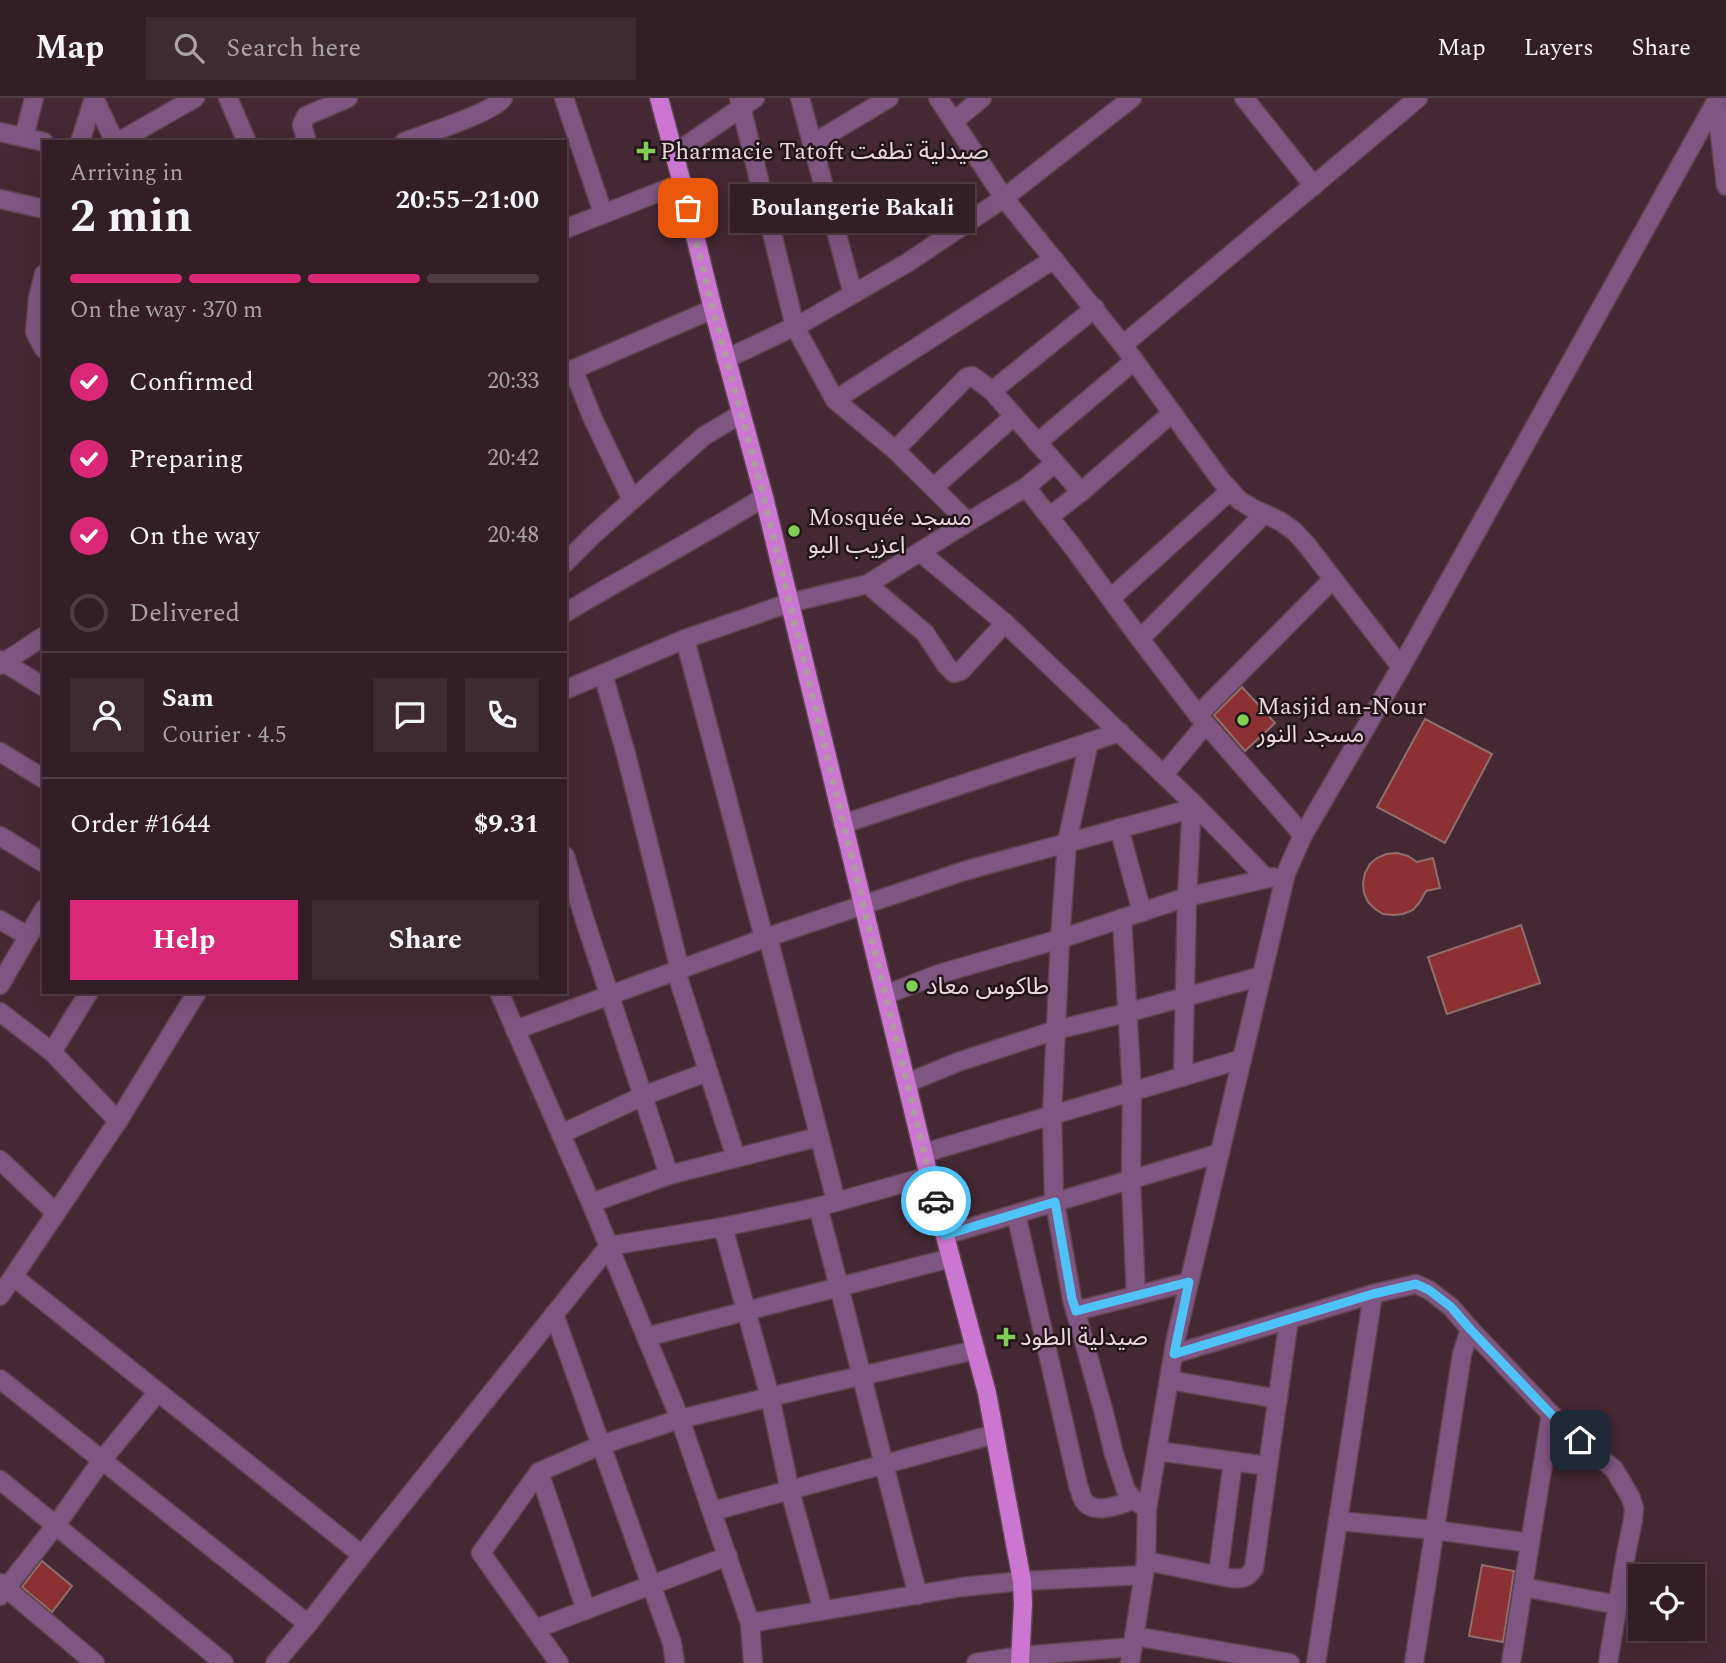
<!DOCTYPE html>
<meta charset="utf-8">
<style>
body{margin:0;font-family:Spectral,"Noto Sans Arabic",serif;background:#3e2b32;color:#f1f3f6;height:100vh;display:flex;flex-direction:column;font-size:26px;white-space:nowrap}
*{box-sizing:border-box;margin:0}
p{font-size:23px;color:#a9a2a7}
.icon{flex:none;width:38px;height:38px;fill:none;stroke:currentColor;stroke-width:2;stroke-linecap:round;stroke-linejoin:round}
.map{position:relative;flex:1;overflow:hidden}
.drawer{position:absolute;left:42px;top:42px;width:525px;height:854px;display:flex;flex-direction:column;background:#331e26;border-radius:0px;box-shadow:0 7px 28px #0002,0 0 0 2px #4e3c43}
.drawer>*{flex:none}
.controls{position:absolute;left:1628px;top:1466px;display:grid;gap:14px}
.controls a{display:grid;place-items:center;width:77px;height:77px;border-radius:0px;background:#331e26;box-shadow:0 7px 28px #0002,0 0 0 2px #4e3c43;font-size:35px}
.pin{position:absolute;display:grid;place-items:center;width:60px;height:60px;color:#fff;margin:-30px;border-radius:14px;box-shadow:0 4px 10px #0006}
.courier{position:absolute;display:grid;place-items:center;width:70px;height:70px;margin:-35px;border:5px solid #4fc3f7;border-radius:50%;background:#fff;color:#222;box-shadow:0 2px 9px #0007}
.bubble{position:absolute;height:49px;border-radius:0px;background:#331e26;box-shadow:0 7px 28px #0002,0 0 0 2px #4e3c43;font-size:23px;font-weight:700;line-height:49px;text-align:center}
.head em{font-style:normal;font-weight:700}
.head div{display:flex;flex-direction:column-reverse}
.head{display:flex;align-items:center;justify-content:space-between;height:119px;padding:0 28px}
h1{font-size:46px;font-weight:700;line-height:52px}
.bar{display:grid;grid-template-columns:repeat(4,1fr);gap:10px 7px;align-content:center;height:84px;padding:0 28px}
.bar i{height:9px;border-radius:5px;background:#4e3c43}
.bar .selected{background:#db2777}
.bar p{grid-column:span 4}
.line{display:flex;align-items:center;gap:18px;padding:0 28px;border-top:2px solid #4e3c43}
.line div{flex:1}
.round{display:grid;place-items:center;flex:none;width:74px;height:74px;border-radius:0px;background:#3e2b32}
ol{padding:0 28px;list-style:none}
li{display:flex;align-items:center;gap:21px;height:77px}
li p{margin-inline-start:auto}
li .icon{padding:7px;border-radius:50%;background:#db2777;color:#fff;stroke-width:4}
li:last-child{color:#a9a2a7}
li i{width:38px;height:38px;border:4px solid #4e3c43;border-radius:50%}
.cta{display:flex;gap:14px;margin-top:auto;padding:14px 28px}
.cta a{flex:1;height:80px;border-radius:0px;background:#db2777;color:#fff;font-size:28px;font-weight:700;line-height:80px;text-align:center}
.cta a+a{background:#3e2b32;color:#f1f3f6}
header{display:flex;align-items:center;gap:42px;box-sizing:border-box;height:98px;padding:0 35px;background:#331e26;border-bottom:2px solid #4e3c43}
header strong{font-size:33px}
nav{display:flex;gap:38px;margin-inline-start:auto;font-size:24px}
.search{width:490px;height:63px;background:#3e2b32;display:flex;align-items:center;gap:18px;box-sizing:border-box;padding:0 24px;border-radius:0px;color:#a9a2a7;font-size:26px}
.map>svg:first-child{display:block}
.building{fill:#8c3133;stroke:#916e6c;stroke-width:2}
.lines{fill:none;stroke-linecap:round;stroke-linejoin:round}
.minor-casing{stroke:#5e444e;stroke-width:21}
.major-casing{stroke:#5e444e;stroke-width:21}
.minor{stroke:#7f5681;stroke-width:18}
.major{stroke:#cb76d0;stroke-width:18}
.done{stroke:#af9aa2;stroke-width:7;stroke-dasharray:0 12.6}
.route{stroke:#4fc3f7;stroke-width:9}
.poi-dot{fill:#7fd052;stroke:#22151a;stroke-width:2.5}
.labels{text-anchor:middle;stroke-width:5;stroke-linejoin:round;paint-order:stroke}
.poi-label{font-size:24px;fill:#e9d7dd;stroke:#22151a;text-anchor:start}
</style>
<header>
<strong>Map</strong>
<div class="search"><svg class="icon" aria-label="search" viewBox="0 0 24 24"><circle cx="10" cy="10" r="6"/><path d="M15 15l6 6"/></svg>Search here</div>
<nav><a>Map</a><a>Layers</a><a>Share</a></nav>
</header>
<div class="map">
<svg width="1726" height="1565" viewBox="0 0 1726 1565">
<rect width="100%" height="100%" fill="#442833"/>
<g class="building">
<polygon points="1242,589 1275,625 1245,653 1214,617"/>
<polygon points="1425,621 1492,656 1445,745 1377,709"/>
<polygon points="1397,755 1408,758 1417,764 1433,760 1440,790 1426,793 1420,804 1413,812 1403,816 1393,817 1383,816 1375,811 1368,804 1364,795 1363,785 1365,775 1370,766 1377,760 1386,756"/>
<polygon points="1521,827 1540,885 1447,916 1428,859"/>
<polygon points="42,1463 72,1488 52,1514 22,1489"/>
<polygon points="1482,1467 1514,1473 1503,1544 1469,1538"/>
</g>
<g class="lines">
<defs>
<g id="minor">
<polyline points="94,0 115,44"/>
<polyline points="228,0 247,44"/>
<polyline points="564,0 603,115"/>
<polyline points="800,0 853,196"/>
<polyline points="938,0 1004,100 1123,247 1220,381 1239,402 1252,410 1280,423 1294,433 1306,446 1401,569"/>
<polyline points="1244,0 1314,88"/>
<polyline points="1716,4 1726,88"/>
<polyline points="954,23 982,0"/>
<polyline points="0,34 44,44"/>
<polyline points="24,39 34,0"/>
<polyline points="80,44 94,0"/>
<polyline points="118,44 195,0"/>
<polyline points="307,44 302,27 306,18 348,0"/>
<path d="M404 44C424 36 493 15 503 0"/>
<polyline points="812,46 889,0"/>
<polyline points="674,56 755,0"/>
<polyline points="0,101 44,111"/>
<polyline points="565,131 682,85"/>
<polyline points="44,176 38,200 35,234 44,251"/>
<polyline points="1123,247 1418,0"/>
<polyline points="726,261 806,223 907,165 1004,100 1132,0"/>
<polyline points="573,271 593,321 632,402"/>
<polyline points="565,275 713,211"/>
<polyline points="992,293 1081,394"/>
<polyline points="835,302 1054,161"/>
<polyline points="1037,345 1134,263"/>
<polyline points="895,352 967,279 972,278 992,293 1095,210"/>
<polyline points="934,389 1014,318"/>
<polyline points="1026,389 1055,365"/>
<polyline points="1049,419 1081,394 1172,315"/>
<polyline points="968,424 1026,389 1075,452 1140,541 1198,617 1303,737"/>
<polyline points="920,454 1005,525"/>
<polyline points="565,465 593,437 704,338 741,316"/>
<polyline points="873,491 925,535 946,567 954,575 961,573 1005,525 1192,704 1266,780"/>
<polyline points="1111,500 1230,393"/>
<path d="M565 515C631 475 699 440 764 399"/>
<polyline points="685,541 764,840"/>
<polyline points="1140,541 1264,416"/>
<polyline points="0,562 44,589"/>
<polyline points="0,567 44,538"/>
<polyline points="603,576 626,656 680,872"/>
<polyline points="565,592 685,541 789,505 868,486 968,424 895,352 835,302 795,229 739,0"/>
<polyline points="1198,617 1333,481"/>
<polyline points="1089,644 1067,744 1060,841 1052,1017 1054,1099 1072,1201 1104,1315 1114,1356 1126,1392 1134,1402 1147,1411"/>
<polyline points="0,654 44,681"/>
<polyline points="1164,676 1206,626"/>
<polyline points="843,726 1120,634"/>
<polyline points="1119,730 1142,814"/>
<polyline points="0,738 44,765"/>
<polyline points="565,758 586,826 669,1077"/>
<polyline points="1122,820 1132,993 1131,1082 1136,1198"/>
<polyline points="0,822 28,838"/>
<polyline points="676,873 736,1060"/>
<polyline points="0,887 44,811"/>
<polyline points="499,894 591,1105 680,1321 750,1525 753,1565"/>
<polyline points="885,897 939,876 1060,841 1187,799 1273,779"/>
<polyline points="0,914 52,954 118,1023"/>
<polyline points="515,932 768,839"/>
<polyline points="52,954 89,894"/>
<polyline points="1183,979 1187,799 1192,704"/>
<polyline points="907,985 958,964 1056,932 1126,915 1262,878"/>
<polyline points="561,1036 643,998 707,974"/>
<polyline points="924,1055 1242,961"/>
<polyline points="0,1062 56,1115"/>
<polyline points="836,1103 768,839 964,773 1191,711"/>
<polyline points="591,1105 669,1077 818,1039"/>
<path d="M818 1109C853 1238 883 1368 918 1497"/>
<path d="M1016 1116 1078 1387C1080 1392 1081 1399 1084 1403 1095 1418 1120 1406 1134 1402"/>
<polyline points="723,1129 770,1299 790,1393 823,1512"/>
<polyline points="945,1137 1220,1055"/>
<polyline points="14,1179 362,1457 609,1148 723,1129 818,1109 929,1078"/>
<polyline points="0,1198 118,1023 197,894"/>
<polyline points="1076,1213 1189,1184"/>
<polyline points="554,1216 601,1347 680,1321 816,1288 976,1252"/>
<polyline points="1470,1231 1551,1316 1530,1445"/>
<polyline points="646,1239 951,1160"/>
<polyline points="1174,1256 1373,1196 1416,1186 1429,1192 1451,1209 1470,1231 1462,1256 1414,1565"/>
<polyline points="0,1281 308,1526"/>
<polyline points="1169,1282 1278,1301"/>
<polyline points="1551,1316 1595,1356 1614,1371 1631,1400 1634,1410 1633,1422 1626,1456 1608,1565"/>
<polyline points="1268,1368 1289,1221"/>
<polyline points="539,1374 586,1512"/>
<polyline points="0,1382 224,1565"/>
<polyline points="713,1413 995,1336"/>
<polyline points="1338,1423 1435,1432 1530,1445 1511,1565"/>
<path d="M1146 1463 1230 1480C1242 1481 1247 1481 1254 1470L1268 1368 1157 1353"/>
<polyline points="1218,1477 1233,1363"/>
<polyline points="0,1485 95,1565"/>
<polyline points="1523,1489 1618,1507"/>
<polyline points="0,1498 56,1427 102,1362 158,1294"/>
<polyline points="750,1525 962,1489 1022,1483 1144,1477"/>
<polyline points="535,1531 728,1458"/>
<polyline points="1134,1538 1290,1565"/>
<polyline points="275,1565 308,1526 362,1457"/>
<polyline points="559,1565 481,1455 539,1374 601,1347 672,1545 675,1565"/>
<polyline points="976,1565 1021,1558 1132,1549"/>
<polyline points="1130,1565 1146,1463 1147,1411 1176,1240 1286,775 1303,737 1401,569 1718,0"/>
<polyline points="1316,1565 1373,1196"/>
</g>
<polyline id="major" points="659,0 682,85 713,211 764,399 929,1078 987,1295 1022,1483 1023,1506 1020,1565"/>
</defs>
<use href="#minor" class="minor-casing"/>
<use href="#major" class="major-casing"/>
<use href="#minor" class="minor"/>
<use href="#major" class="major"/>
</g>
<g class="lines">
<polyline class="done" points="688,110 713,211 764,400 936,1103"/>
<polyline class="route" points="936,1103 945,1137 1055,1104 1072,1201 1076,1213 1189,1184 1174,1256 1373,1196 1416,1186 1429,1192 1451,1209 1470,1231 1551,1316 1580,1342"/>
</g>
<g class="poi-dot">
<path d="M642.5 42.5h7v7h7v7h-7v7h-7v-7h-7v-7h7z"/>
<circle cx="794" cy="433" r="7"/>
<circle cx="1243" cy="622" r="7"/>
<circle cx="912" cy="888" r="7"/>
<path d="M1002.5 1228.5h7v7h7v7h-7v7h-7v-7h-7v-7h7z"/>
</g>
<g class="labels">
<g class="poi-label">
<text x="660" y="61">Pharmacie Tatoft صيدلية تطفت</text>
<text x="808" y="427">Mosquée مسجد<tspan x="808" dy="28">اعزيب البو</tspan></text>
<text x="1257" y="616">Masjid an-Nour<tspan x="1257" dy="28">مسجد النور</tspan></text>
<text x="926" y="896">طاكوس معاد</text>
<text x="1020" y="1247">صيدلية الطود</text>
</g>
</g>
</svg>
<div class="controls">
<a><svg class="icon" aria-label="locate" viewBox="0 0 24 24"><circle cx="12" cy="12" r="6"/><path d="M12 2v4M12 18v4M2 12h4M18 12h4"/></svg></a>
</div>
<div class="pin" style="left:688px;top:110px;background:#ea580c"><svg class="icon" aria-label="bag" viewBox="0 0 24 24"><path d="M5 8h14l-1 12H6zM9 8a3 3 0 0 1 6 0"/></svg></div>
<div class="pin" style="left:1580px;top:1342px;background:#1f2937"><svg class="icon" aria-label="home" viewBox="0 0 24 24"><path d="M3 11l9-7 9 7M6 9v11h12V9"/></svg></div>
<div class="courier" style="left:936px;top:1103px"><svg class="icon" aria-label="car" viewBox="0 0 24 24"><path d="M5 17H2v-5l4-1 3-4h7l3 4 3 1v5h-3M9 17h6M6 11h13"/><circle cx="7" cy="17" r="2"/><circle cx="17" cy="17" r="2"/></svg></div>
<div class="bubble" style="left:730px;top:86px;width:245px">Boulangerie Bakali</div>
<section class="drawer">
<div class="head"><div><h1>2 min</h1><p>Arriving in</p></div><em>20:55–21:00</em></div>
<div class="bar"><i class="selected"></i><i class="selected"></i><i class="selected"></i><i></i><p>On the way · 370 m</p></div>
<ol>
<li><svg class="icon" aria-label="check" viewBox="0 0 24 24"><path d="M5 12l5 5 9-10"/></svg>Confirmed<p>20:33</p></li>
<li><svg class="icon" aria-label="check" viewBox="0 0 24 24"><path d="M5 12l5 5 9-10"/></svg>Preparing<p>20:42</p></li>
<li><svg class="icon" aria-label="check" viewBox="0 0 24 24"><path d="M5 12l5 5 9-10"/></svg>On the way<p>20:48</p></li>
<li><i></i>Delivered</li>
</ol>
<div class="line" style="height:126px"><a class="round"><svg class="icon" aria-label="person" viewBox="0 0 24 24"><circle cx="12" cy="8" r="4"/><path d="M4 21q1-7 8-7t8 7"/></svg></a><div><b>Sam</b><p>Courier · 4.5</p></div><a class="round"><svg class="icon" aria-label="chat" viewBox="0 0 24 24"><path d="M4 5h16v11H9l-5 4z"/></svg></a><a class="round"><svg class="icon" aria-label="phone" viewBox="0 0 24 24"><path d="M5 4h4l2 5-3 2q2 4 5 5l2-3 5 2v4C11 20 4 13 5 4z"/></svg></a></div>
<div class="line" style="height:91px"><div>Order #1644</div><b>$9.31</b></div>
<div class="cta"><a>Help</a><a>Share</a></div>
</section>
</div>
